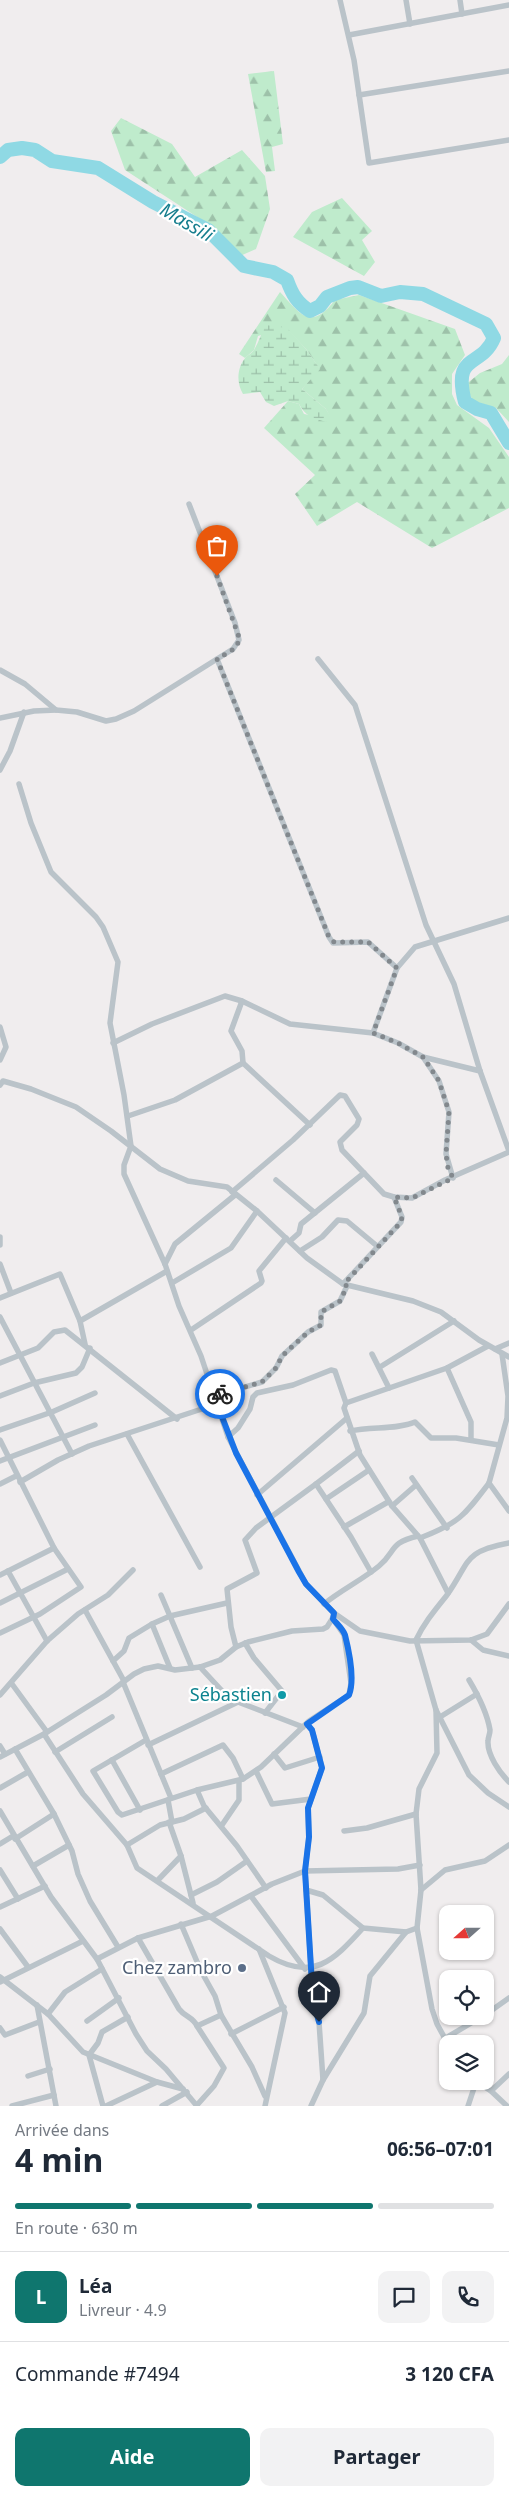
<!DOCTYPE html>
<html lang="fr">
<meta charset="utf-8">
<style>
body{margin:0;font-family:"Noto Sans",sans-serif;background:#f2f2f3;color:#1f2937;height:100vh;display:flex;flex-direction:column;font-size:19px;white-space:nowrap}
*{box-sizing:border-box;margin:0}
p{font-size:16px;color:#747a83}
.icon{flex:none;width:28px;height:28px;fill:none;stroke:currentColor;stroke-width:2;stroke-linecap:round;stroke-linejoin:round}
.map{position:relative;height:2106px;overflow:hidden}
.sheet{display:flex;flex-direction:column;background:#fff;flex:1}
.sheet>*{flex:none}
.needle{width:32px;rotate:249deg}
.fabs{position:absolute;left:439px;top:1905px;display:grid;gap:10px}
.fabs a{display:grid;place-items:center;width:55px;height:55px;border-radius:10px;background:#fff;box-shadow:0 1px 4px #0004;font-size:25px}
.pin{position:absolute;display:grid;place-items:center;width:42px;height:42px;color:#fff;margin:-51px -21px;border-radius:50% 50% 50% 0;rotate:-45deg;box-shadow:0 0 5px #0007}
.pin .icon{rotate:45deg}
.courier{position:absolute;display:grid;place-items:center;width:50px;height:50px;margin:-25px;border:4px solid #1a73e8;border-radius:50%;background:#fff;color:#222;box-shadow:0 1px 6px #0007}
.overview em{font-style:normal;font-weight:700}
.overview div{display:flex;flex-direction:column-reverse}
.overview{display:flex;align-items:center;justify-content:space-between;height:85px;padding:0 15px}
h1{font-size:32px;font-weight:700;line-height:38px}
.bar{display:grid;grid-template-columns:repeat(4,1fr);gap:8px 5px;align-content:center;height:60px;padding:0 15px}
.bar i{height:6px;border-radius:4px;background:#e0e1e3}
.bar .selected{background:#0f766e}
.bar p{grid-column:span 4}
.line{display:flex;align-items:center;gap:12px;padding:0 15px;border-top:1px solid #e0e1e3}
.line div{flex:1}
.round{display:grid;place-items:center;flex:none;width:52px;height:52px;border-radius:10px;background:#f2f2f3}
.cta{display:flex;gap:10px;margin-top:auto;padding:10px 15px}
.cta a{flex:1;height:58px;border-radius:10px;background:#0f766e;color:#fff;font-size:20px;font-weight:700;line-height:58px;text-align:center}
.cta a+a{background:#f2f2f3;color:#1f2937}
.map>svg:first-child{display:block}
.forest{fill:url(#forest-firs)}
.wetland{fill:url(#wetland-marsh)}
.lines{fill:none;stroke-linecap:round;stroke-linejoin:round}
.river{stroke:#8fd9e4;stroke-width:14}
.minor{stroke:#bac3c9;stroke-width:5.5}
.done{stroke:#82888d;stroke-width:5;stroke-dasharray:0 9}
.route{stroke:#1a73e8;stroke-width:6}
.culture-dot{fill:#0f9aa8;stroke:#fff;stroke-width:2}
.service-dot{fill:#5c6f8a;stroke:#fff;stroke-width:2}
.labels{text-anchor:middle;stroke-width:4.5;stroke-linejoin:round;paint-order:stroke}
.culture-label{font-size:18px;fill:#0d838f;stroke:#fff;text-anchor:end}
.service-label{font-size:18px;fill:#4e5e75;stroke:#fff;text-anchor:end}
.water-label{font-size:19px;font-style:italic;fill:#177e8e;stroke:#fff}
</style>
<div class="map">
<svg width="509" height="2106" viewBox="0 0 509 2106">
<defs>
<pattern id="forest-firs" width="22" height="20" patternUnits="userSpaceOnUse" patternTransform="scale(1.25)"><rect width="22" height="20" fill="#bfebcc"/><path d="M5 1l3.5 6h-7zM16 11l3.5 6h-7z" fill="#9dc1a9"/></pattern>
<pattern id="wetland-marsh" width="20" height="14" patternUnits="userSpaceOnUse" patternTransform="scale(1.25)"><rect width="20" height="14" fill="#bfebcc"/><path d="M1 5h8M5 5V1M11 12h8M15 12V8" fill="none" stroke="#9dc1a9"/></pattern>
</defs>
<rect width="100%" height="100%" fill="#f0edee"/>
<g class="forest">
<polygon points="274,71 283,144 272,147 275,171 266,172 248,74"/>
<polygon points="121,118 172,144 195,177 242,150 265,176 270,209 256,249 240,256 211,226 125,170 111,131"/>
<polygon points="342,198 372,231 362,240 375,262 364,276 293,237 312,212"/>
<path d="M280 292C301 315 311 331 335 300L359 295 455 329 465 355 452 374V394L457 405 489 428 509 457V508L432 548 357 502 317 526 295 494 315 475 264 428 288 401 299 404 304 414 331 419 326 409 302 389 319 368 306 349 286 328 258 336 254 350 245 358 239 354Z"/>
<polygon points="509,355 509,422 496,408 473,401 465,385 480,373 502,364"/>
</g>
<path class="wetland" d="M266 325 287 328 306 349 320 369 302 389 326 409 332 419 326 422C313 418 305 416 299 404L288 401 274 406 266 402 260 392 243 394C236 383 237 367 246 357 248 355 252 353 254 350 259 342 261 333 266 325Z"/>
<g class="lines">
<path class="river" d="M0 157 8 150 22 148 35 150 52 161 98 168 153 202 208 230 244 266 273 272 287 280C292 294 297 303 310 311L320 306 327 297 350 288 358 287 381 296 400 292 423 294 486 324 494 338C481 369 452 352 465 402L477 409 491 413 509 443"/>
<g class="minor">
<polyline points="340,0 354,60 369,163 509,140"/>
<polyline points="406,0 410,24"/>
<polyline points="460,0 462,14"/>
<polyline points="349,35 509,5"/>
<polyline points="359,95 509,71"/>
<polyline points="217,659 329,937 333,943 368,942 397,968"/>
<polyline points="318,659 355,705 426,925 454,984 480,1071 509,1151"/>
<polyline points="0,670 25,684 56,710 77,712 106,721 116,719 134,711 233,649 239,640 235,623 189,504"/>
<polyline points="0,718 34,711 56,710"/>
<polyline points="0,770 10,751 24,712"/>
<polyline points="19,784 31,823 51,872 96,917 103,927 118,962 110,1023 124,1095 131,1146 124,1165 124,1174 165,1264 179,1306 201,1356 228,1437 306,1584 334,1613 360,1631 410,1641 471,1640 487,1634 509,1604"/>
<polyline points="0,1027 6,1047 0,1060"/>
<polyline points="373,1033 397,968 415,947 509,918"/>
<polyline points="113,1043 152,1024 225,996 242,1001 290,1024 373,1033 398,1043 423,1057 439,1081 449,1112 446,1154 453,1178"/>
<polyline points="423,1057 480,1071"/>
<polyline points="243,1063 310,1125"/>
<polyline points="0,1085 3,1081 31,1089 76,1107 111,1131 160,1169 188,1181 227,1187 257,1211 307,1258 343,1284 413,1301 441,1312 479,1340 509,1357"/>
<polyline points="128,1116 175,1100 243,1063 242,1051 231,1031 242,1001"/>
<polyline points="276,1180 315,1213"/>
<polyline points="232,1192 293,1140 340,1095 345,1096 359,1119 357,1125 340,1142 342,1150 384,1194 394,1197 412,1198 445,1180 509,1152"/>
<polyline points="0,1237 0,1245"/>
<polyline points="290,1241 299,1233 301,1224 364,1173"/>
<polyline points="300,1251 322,1237 338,1220 347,1221 377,1246"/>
<polyline points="0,1264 11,1293"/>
<polyline points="165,1264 175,1244 235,1195"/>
<polyline points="172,1283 231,1248 257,1211"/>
<polyline points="343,1284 401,1222 402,1217 394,1197"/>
<polyline points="0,1298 60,1274 80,1321"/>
<polyline points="0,1317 72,1454"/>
<polyline points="191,1330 261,1283 262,1281 259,1271 286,1238"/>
<polyline points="85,1344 80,1321 167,1271"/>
<polyline points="495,1349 509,1343"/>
<polyline points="372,1354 389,1388"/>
<polyline points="502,1354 508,1396 507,1418 489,1483 509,1511"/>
<polyline points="0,1363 38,1348 54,1332 65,1330 177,1419"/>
<polyline points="380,1367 454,1321"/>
<polyline points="447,1368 471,1422 471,1440"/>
<polyline points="0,1396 34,1383 76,1373 82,1367 90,1348"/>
<polyline points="214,1396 262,1382 276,1368 282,1356 308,1332 321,1325 321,1312 340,1301 347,1286"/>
<polyline points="0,1430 52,1412 95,1393"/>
<path d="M350 1431C371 1426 396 1430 415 1422L431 1438H456L499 1445"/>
<polyline points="127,1434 200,1567"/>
<polyline points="228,1437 238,1428 250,1409 253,1397 257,1393 293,1385 331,1370 335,1371 346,1403"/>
<polyline points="0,1440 54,1548 0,1575"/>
<polyline points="0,1461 95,1425"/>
<polyline points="412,1478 447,1528"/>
<polyline points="20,1482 58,1460 89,1446 217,1404"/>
<polyline points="0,1484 16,1476"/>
<polyline points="316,1484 359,1451"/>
<polyline points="257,1495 347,1418"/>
<polyline points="326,1499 369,1470"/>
<polyline points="392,1506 416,1485"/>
<polyline points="344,1527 388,1502"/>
<path d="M420 1538C459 1523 464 1516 489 1483"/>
<path d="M509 1543C462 1552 471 1561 447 1595 435 1610 424 1623 416 1640L436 1710 469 1775 488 1793 509 1807"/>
<polyline points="8,1571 47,1641"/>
<polyline points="448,1593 420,1538 392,1506 360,1455 344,1408 346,1403 447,1368 488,1346"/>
<polyline points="161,1595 192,1668"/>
<polyline points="0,1603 68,1569"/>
<path d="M324 1604C341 1590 362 1580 379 1566 397 1551 388 1543 418 1536"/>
<polyline points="85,1610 124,1681"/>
<polyline points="152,1624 170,1668"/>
<polyline points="0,1633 40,1614 81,1587 54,1548"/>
<polyline points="471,1640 483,1650 509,1656"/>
<polyline points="245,1643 254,1658 282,1691 265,1713"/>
<polyline points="236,1647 231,1627 227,1589 257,1573 245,1540 256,1528 316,1484 351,1537 371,1572"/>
<polyline points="113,1661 124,1651 129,1638 152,1624 170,1616 227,1603"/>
<polyline points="200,1667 224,1693 238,1702 303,1727"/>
<path d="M469 1680C478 1695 487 1712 490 1730 490 1735 488 1737 488 1741 487 1755 500 1773 509 1782"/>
<polyline points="123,1682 171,1798"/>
<polyline points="12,1684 47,1732"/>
<polyline points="0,1695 47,1641 78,1614 108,1595 133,1570"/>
<polyline points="436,1710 437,1753 419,1789 416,1814 421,1890 417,1928 432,2009 437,2024 448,2044"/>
<polyline points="440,1717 477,1694"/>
<polyline points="307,1724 312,1730 322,1768 308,1808 309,1837 305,1871 313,2000 319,2022 323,2080"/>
<path d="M44 1734 83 1794 127 1845 137 1868 269 1956C313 1982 333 1961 363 1928"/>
<polyline points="146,1740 93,1771 118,1812 122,1815 197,1790 243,1779 261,1767 309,1721 349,1695 351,1683 344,1635 333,1619"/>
<polyline points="148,1745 238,1702"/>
<polyline points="0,1746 5,1754"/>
<polyline points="15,1749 54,1814 72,1851 78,1874 90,1901 118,1947"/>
<polyline points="55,1752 112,1717"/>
<polyline points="274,1754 285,1768 320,1757"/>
<polyline points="0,1757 44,1734 106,1695 134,1674 144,1669 158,1666 175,1670 200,1667 220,1660 236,1647 248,1642 292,1631 323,1629 327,1627 334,1616"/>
<polyline points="112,1760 140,1810"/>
<polyline points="256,1771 272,1804 311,1799"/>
<polyline points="161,1774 223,1745 233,1758 243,1779"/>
<polyline points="0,1788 28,1772"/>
<polyline points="197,1790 204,1806 237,1846 266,1888"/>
<polyline points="168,1800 172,1822"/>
<polyline points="0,1811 51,1897 97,1959 136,2034 147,2051 166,2069 197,2106"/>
<polyline points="169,1822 181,1856 193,1903"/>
<polyline points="222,1825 239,1800 239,1781"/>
<polyline points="344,1831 367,1828 416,1814"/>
<polyline points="15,1839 54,1814"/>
<polyline points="0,1844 13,1836"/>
<polyline points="127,1845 160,1825 184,1819 206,1808"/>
<polyline points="33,1866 69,1845"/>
<polyline points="0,1870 18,1899"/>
<polyline points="158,1880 181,1856"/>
<polyline points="306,1890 323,1895 363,1928 406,1932"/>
<polyline points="421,1890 445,1870 485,1861 509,1845"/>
<polyline points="191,1895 217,1882 247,1861"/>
<polyline points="251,1896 305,1969"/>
<polyline points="0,1907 45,1886"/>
<polyline points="181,1924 201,1971 215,1996 221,2015 252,2067 265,2096"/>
<polyline points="0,1929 28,1967"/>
<path d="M138 1938 179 2009C185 2017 193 2017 197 2026"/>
<polyline points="259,1949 285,2013 265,2106"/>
<polyline points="97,1959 138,1938 212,1916 272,1884 305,1871 398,1869 420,1865"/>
<polyline points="0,1977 48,2014 83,2052 157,2082 183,2089"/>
<polyline points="0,1982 83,1941"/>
<polyline points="37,2005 56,2106"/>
<polyline points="48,2014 65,1992 102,1969"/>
<polyline points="485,2015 509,1998"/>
<polyline points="87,2021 119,1998"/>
<polyline points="0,2028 5,2035 39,2022"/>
<polyline points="231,2034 284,2007"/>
<polyline points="444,2039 483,2016"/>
<polyline points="28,2076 50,2069"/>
<polyline points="475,2081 491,2091 509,2074"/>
<polyline points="491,2091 507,2106"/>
<polyline points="197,2105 214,2086 224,2068 197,2026 221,2015"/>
<polyline points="12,2106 54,2095"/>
<polyline points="103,2106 89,2055 98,2043 102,2032 128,2017"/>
<polyline points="106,2106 157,2082"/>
<polyline points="162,2106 187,2092"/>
<polyline points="311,2106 323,2080 364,2013 370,1976 406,1932 417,1928"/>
<polyline points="468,2106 476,2082"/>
</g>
</g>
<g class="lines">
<polyline class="done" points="217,576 240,640 234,649 217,659 329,937 334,942 368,942 397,968 373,1033 398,1043 423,1057 439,1081 449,1112 446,1154 448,1168 453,1178 412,1198 394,1197 402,1217 401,1222 344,1284 347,1286 340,1301 321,1312 321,1325 308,1332 282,1356 276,1368 262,1382 220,1394"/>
<path class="route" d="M220 1394 214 1396 236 1453 299 1572 306 1584 334 1613 333 1619C337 1624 343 1629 345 1635 349 1651 355 1680 349 1695L307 1724 312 1730 322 1768 308 1808 309 1837 305 1871 313 2000 319 2022"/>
</g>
<circle class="culture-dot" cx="282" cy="1695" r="5"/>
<circle class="service-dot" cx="242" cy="1968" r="5"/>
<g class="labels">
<g class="culture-label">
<text x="272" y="1701">Sébastien</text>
</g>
<g class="service-label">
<text x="232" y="1974">Chez zambro</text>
</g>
<g class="water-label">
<text transform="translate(187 222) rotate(30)" y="7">Massili</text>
</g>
</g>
</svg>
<div class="fabs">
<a><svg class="needle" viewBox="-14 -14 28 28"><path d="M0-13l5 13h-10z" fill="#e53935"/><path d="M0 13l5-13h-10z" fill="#747a83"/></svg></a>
<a><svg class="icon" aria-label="locate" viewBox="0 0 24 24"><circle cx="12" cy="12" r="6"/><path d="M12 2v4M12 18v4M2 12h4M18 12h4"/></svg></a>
<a><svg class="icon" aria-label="layers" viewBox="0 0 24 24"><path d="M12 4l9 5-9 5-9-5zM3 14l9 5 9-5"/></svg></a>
</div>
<div class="pin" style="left:217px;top:576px;background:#ea580c"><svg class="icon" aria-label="bag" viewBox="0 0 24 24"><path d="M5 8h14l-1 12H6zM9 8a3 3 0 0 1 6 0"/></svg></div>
<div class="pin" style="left:319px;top:2022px;background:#1f2937"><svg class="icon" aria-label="home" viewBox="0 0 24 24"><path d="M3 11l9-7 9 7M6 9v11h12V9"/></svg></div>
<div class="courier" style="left:220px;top:1394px"><svg class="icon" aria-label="bike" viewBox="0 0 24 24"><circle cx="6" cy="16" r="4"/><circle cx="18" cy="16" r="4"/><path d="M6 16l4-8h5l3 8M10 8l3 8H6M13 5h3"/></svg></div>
</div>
<section class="sheet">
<div class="overview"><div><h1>4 min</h1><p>Arrivée dans</p></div><em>06:56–07:01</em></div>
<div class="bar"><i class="selected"></i><i class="selected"></i><i class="selected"></i><i></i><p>En route · 630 m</p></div>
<div class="line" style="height:90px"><b class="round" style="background:#0f766e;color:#fff">L</b><div><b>Léa</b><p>Livreur · 4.9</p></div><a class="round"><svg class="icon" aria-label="chat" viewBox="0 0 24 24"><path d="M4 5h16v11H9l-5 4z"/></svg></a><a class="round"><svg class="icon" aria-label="phone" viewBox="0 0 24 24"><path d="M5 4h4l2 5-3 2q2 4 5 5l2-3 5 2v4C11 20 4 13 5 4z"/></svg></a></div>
<div class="line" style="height:65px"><div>Commande #7494</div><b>3 120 CFA</b></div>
<div class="cta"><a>Aide</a><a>Partager</a></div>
</section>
